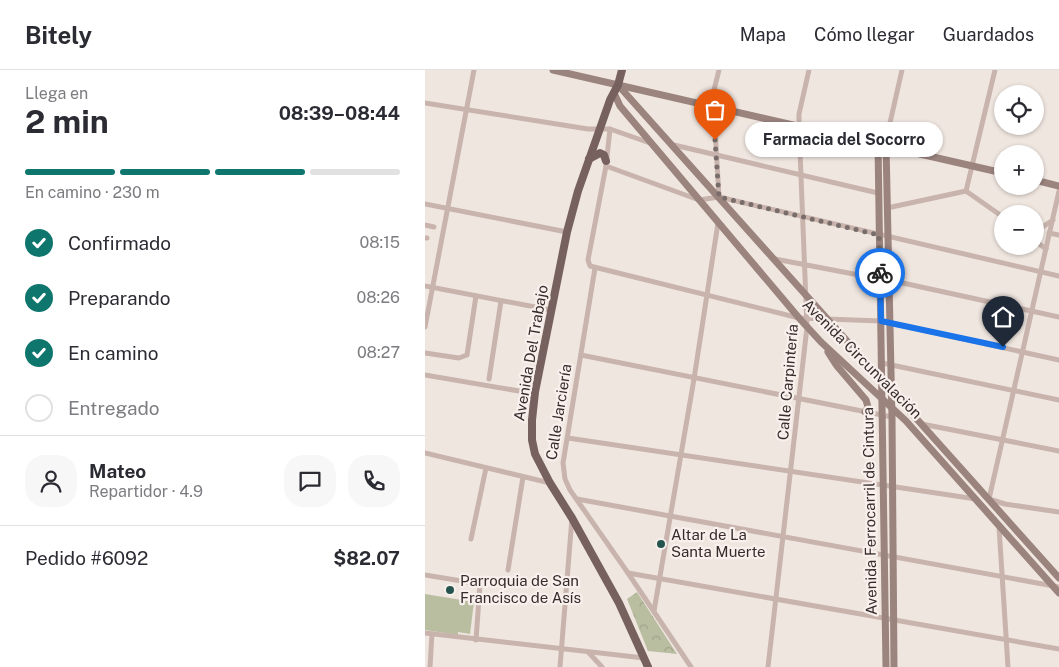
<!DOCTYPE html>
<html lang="es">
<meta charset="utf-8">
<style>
body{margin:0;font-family:"Public Sans",sans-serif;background:#f7f7f7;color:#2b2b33;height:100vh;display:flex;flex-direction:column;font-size:19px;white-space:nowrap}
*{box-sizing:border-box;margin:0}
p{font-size:16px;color:#7c7c81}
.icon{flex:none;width:28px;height:28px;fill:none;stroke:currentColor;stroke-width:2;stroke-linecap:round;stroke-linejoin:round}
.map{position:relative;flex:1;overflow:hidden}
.panel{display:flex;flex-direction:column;background:#fff;width:425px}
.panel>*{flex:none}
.fabs{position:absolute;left:569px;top:15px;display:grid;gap:10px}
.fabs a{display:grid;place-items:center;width:50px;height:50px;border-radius:50%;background:#fff;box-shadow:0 1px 4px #0004;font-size:25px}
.pin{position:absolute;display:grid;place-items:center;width:42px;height:42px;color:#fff;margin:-51px -21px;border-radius:50% 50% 50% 0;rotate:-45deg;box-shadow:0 0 5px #0007}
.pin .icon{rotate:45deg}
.courier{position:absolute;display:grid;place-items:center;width:50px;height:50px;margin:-25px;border:4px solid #1a73e8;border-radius:50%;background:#fff;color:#222;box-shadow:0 1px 6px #0007}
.bubble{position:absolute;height:35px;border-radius:18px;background:#fff;box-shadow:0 1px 4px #0004;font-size:16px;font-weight:700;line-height:35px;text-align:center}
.overview em{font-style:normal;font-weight:700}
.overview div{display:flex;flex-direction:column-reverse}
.overview{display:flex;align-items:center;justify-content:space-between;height:85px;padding:0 25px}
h1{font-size:32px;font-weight:700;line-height:38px}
.bar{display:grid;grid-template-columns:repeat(4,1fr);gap:8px 5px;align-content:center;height:60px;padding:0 25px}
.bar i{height:6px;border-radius:4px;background:#e1e1e2}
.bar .selected{background:#0f766e}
.bar p{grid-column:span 4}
.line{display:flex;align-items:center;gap:12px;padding:0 25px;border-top:1px solid #e1e1e2}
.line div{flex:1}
.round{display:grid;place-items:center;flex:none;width:52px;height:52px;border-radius:20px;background:#f7f7f7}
ol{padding:0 25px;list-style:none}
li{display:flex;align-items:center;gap:15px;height:55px}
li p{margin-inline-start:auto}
li .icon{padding:5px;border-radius:50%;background:#0f766e;color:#fff;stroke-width:4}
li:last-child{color:#7c7c81}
li i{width:28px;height:28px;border:2px solid #e1e1e2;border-radius:50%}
header{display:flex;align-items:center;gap:30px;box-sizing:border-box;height:70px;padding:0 25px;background:#fff;border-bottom:1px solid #e1e1e2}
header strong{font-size:24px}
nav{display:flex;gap:28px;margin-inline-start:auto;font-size:18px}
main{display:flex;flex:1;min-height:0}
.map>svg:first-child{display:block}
.green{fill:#babea1}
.park{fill:url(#park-crowns)}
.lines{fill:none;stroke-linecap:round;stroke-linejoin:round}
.street{stroke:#c8b4ad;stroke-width:5}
.secondary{stroke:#9b837e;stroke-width:7}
.primary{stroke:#77615e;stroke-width:8}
.done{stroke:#786d6a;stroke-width:5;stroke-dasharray:0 9}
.route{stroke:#1a73e8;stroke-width:6}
.poi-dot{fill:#25544e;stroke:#f8f0ec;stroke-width:2}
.labels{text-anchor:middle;stroke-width:4.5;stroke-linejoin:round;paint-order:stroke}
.street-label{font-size:15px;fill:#372c2b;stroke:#f8f0ec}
.poi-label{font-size:15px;fill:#372c2b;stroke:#f8f0ec;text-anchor:start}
</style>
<header>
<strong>Bitely</strong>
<nav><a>Mapa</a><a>Cómo llegar</a><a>Guardados</a></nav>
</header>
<main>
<section class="panel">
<div class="overview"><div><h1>2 min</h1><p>Llega en</p></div><em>08:39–08:44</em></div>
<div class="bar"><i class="selected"></i><i class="selected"></i><i class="selected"></i><i></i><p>En camino · 230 m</p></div>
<ol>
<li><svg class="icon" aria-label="check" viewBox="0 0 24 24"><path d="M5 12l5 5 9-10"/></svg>Confirmado<p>08:15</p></li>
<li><svg class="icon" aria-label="check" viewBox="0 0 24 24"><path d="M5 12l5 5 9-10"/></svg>Preparando<p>08:26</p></li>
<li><svg class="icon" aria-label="check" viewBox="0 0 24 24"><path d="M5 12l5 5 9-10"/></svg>En camino<p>08:27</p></li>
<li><i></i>Entregado</li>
</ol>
<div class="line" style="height:90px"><a class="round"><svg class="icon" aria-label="person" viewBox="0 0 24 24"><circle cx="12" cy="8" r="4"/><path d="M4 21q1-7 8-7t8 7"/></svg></a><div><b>Mateo</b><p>Repartidor · 4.9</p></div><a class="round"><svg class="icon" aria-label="chat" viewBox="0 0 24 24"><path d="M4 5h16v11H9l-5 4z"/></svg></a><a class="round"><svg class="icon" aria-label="phone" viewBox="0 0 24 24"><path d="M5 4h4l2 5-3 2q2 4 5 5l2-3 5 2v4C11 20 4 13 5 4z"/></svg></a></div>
<div class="line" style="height:65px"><div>Pedido #6092</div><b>$82.07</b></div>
</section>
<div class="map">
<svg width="634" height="597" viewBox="0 0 634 597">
<defs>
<pattern id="park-crowns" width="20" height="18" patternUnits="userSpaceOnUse" patternTransform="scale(1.25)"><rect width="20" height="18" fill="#babea1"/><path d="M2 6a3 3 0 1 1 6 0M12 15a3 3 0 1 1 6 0" fill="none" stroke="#a0a38b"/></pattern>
</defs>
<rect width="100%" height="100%" fill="#f0e6e0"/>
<polygon class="green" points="0,524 49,532 45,564 33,562 33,565 0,560"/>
<polygon class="park" points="212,522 252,584 223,581 202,529"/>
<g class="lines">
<g class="street">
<polyline points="294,0 288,24 294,127"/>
<polyline points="0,33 163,59 185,59 225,73"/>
<polyline points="185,59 181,96 163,190 165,196 374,248 456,251 634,290"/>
<polyline points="249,75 453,123"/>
<polyline points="461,76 462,66 477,0"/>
<polyline points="181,96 274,130 294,127 634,206"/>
<polyline points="541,121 570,0"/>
<polyline points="634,121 564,429 580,434 634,442"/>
<polyline points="0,134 142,162"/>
<polyline points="462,138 541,121 578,147"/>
<polyline points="0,155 9,157"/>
<polyline points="610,162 628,150"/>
<polyline points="624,163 634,165"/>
<polyline points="0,168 2,168"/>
<polyline points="610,171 621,179"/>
<polyline points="350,189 455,209"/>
<polyline points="170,198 138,393 140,409 145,420 203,503 266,597"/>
<polyline points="464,210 634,247"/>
<polyline points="0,216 126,240"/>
<polyline points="0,257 49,0"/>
<polyline points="0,283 34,288 42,285 51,226"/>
<polyline points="156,285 467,347"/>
<polyline points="457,293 634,330"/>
<polyline points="0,305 100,322"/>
<polyline points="64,309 76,231"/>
<polyline points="497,354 634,381"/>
<polyline points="143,368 551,429"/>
<polyline points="0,383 125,413"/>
<polyline points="152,429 634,517"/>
<polyline points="574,457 583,597"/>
<polyline points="46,469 61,398"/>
<polyline points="83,500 98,407"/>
<polyline points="203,503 634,579"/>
<polyline points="0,505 55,514 51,570"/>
<polyline points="229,541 269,309 293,153"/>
<polyline points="0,563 219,588"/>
<polyline points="164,583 177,597"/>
<polyline points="5,597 7,564"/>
<polyline points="135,597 147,448"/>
<polyline points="343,597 382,257 374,56 374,44 384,0"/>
</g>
<g class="secondary">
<polyline points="128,0 578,103"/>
<polyline points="193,15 634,508"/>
<polyline points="189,23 195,36 374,248 396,272 481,351 634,523"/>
<polyline points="453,74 461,597"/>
<polyline points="461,76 467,347 469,597"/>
<polyline points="610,110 634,116"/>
<polyline points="403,282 412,296 441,330 443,337 440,342"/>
</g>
<g class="primary">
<polyline points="197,0 193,15 185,30 153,121 142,162 110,322 107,350 107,370 110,384 125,413 147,448 194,533 223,597"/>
<polyline points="164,89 175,83 179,85 181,91"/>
</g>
</g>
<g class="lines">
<polyline class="done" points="290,70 294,127 454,165 455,203"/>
<polyline class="route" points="455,203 456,251 578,277"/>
</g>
<g class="poi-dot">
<circle cx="236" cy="474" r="5"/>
<circle cx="25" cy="520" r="5"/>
</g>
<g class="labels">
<g class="street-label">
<text transform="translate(106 283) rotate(-80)" y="5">Avenida Del Trabajo</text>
<text transform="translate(437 289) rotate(45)" y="5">Avenida Circunvalación</text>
<text transform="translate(363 312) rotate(-85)" y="5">Calle Carpintería</text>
<text transform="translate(134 342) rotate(-81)" y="5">Calle Jarciería</text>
<text transform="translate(445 441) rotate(-91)" y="5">Avenida Ferrocarril de Cintura</text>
</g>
<g class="poi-label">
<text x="246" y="470">Altar de La<tspan x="246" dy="17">Santa Muerte</tspan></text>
<text x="35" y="516">Parroquia de San<tspan x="35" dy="17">Francisco de Asís</tspan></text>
</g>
</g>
</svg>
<div class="fabs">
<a><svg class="icon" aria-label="locate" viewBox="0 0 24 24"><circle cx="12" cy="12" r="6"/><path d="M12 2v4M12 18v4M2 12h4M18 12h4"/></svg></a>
<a>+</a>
<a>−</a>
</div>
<div class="pin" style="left:290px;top:70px;background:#ea580c"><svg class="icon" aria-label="bag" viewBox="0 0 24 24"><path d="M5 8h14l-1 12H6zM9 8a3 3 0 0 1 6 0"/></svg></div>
<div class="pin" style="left:578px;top:277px;background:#1f2937"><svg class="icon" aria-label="home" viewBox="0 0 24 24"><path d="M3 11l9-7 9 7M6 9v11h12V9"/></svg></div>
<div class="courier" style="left:455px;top:203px"><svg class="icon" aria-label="bike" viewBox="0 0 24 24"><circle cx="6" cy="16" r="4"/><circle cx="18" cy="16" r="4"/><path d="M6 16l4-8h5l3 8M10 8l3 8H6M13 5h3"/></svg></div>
<div class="bubble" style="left:320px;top:52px;width:198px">Farmacia del Socorro</div>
</div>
</main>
